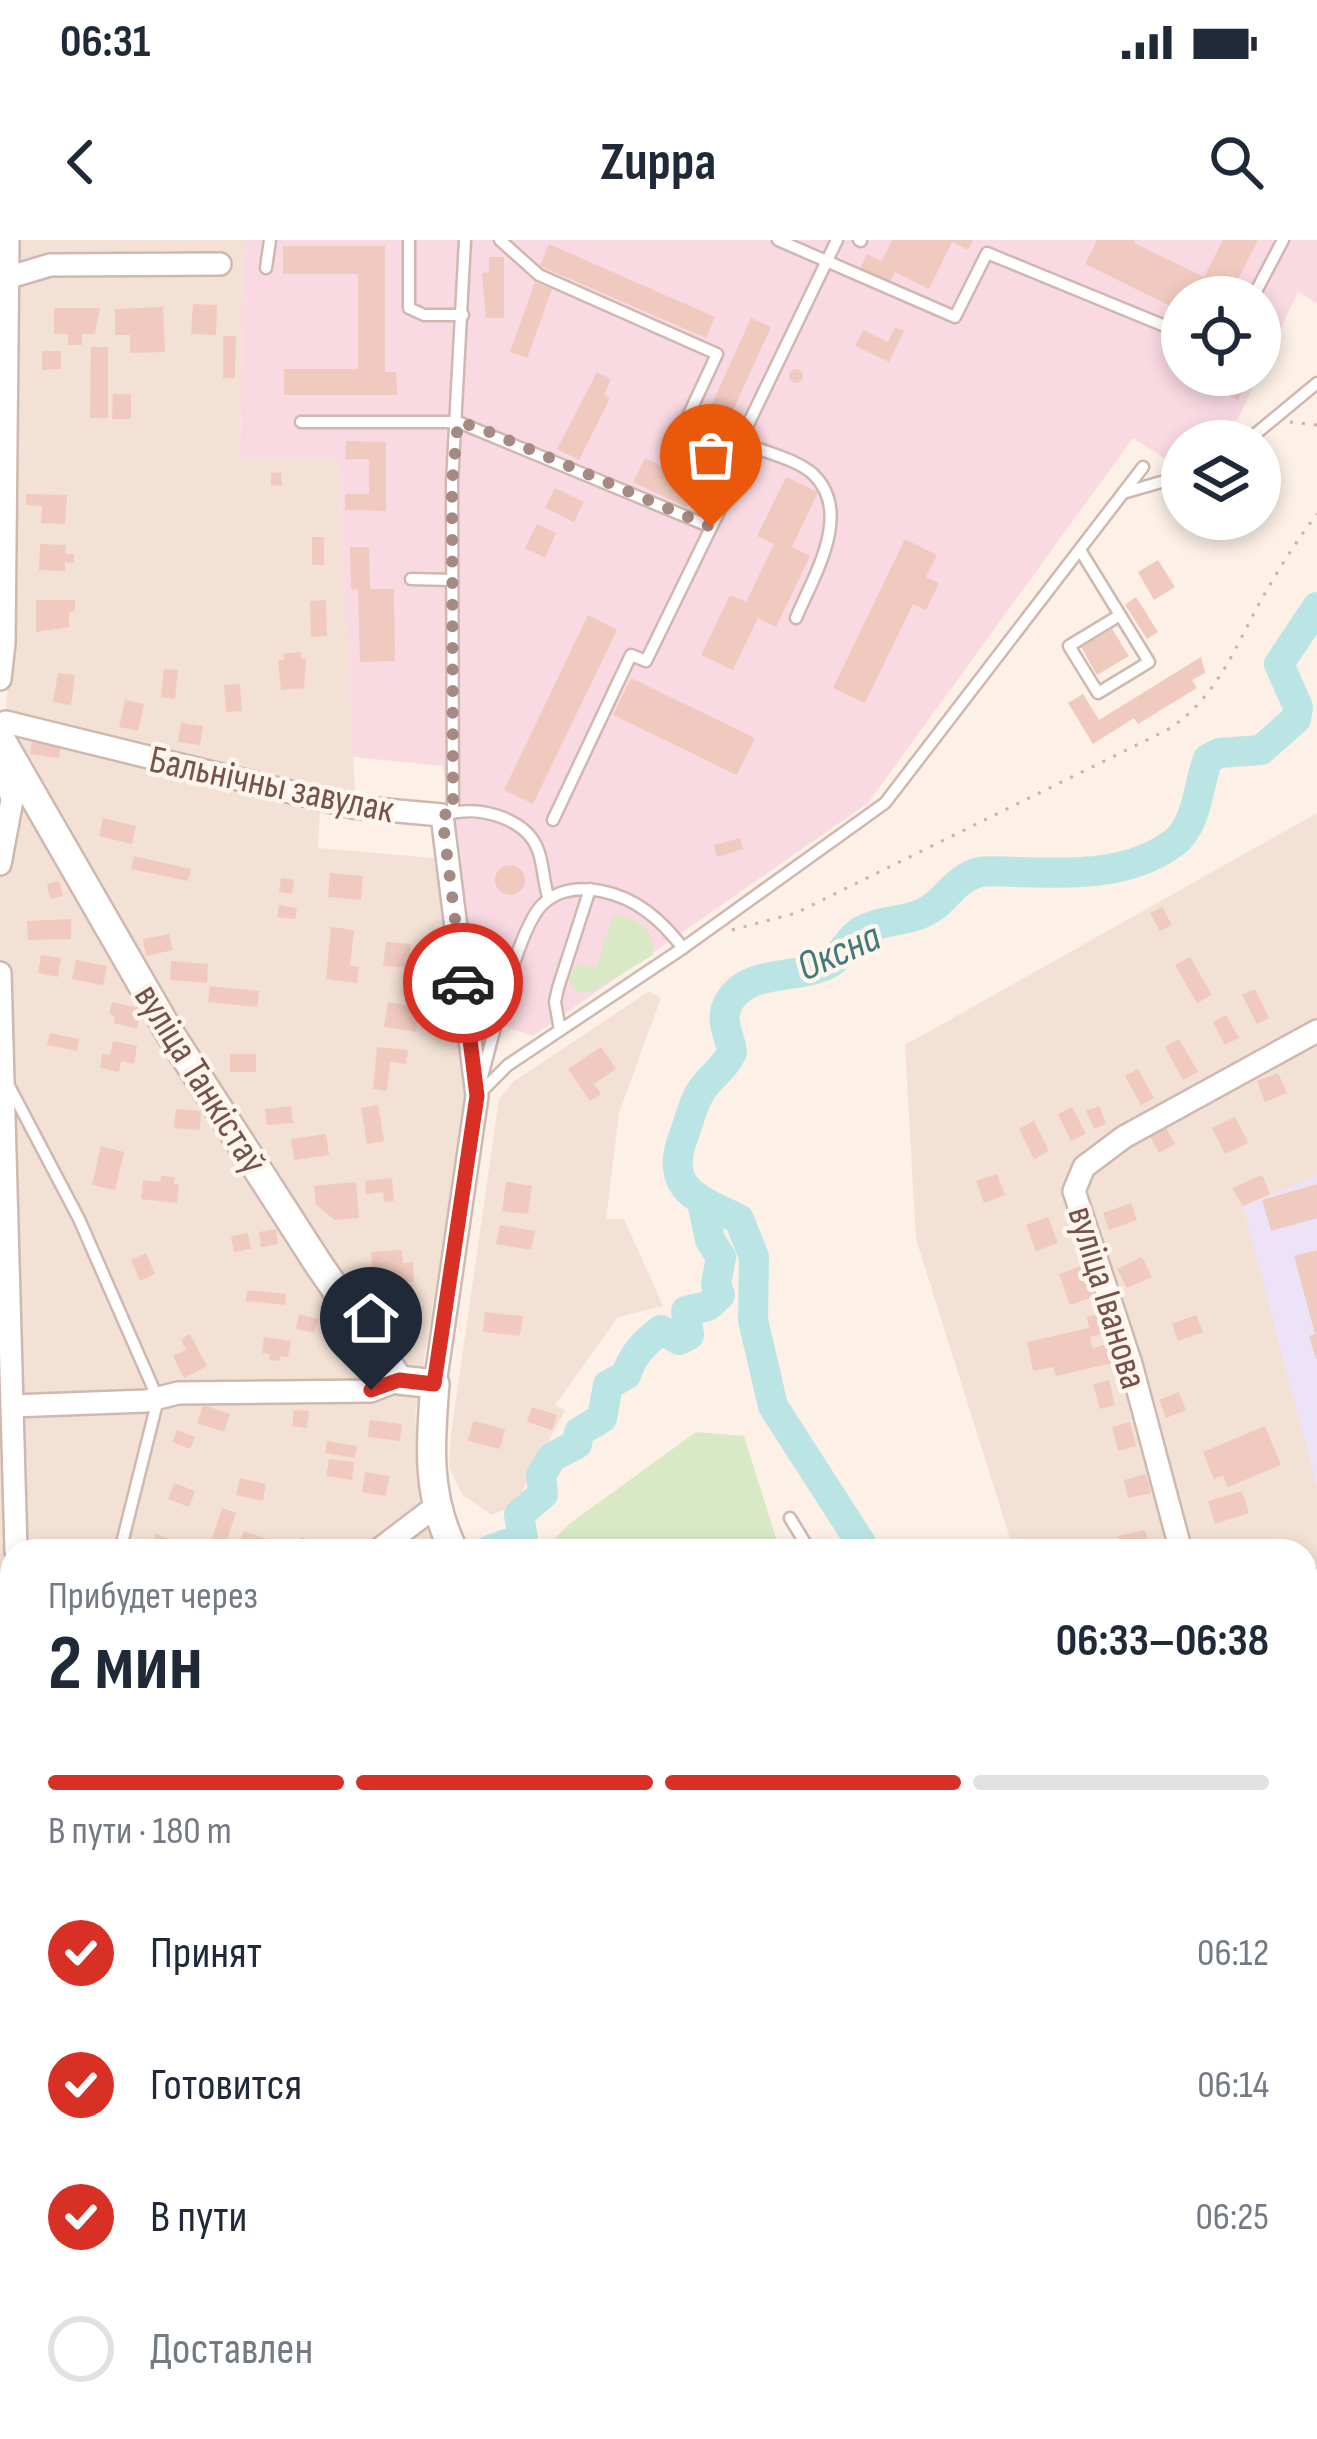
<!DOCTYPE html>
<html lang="ru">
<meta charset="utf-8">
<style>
body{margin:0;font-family:"Sofia Sans Condensed",sans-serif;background:#f2f2f3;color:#1f2937;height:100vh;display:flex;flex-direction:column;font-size:45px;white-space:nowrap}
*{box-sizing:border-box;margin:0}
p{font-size:39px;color:#747a83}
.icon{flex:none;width:66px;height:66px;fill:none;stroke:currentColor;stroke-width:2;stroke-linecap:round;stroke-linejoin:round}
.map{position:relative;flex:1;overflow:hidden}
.side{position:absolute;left:0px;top:1299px;width:1317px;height:900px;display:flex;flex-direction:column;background:#fff;border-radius:36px 36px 0 0;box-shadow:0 6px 18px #0003}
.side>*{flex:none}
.fabs{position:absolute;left:1161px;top:36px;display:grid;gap:24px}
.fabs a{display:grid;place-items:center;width:120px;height:120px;border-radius:50%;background:#fff;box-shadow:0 6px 18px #0003;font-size:60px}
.pin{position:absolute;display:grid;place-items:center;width:102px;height:102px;color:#fff;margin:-123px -51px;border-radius:50% 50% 50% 0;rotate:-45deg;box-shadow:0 0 12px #0007}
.pin .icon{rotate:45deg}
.courier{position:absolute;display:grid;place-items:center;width:120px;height:120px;margin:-60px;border:9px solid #d93025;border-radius:50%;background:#fff;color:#222;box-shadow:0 3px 15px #0007}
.headline em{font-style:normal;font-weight:700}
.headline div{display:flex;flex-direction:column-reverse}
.headline{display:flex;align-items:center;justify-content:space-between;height:204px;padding:0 48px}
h1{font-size:78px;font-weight:700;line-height:90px}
.bar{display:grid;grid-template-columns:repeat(4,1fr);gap:18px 12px;align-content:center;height:144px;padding:0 48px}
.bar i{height:15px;border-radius:9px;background:#e0e1e3}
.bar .current{background:#d93025}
.bar p{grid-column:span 4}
ol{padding:0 48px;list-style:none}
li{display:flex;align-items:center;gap:36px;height:132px}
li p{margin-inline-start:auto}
li .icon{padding:12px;border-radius:50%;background:#d93025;color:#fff;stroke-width:4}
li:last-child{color:#747a83}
li i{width:66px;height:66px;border:6px solid #e0e1e3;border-radius:50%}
.status{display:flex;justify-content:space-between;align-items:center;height:84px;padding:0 60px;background:#fff;direction:ltr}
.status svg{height:33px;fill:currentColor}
header{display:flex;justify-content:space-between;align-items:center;height:156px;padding:0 48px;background:#fff;font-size:54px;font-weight:700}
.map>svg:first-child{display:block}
.residential{fill:#f3e1d5}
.education{fill:#ede3f8}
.medical{fill:#f9dae3}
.green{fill:#dae9c5}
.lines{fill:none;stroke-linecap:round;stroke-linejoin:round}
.river{stroke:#bbe5e4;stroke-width:30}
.building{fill:#f0cabf}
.service-casing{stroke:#cfb8b0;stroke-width:15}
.minor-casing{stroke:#cfb8b0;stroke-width:26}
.tertiary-casing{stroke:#cfb8b0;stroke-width:32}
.path{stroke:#d5ada2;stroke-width:3;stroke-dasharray:3 9;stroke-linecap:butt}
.service{stroke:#fff;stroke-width:10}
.minor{stroke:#fff;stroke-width:21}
.tertiary{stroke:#fff;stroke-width:27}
.done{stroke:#a48a82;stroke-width:12;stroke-dasharray:0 21.6}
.route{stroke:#d93025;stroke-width:15}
.labels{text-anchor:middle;stroke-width:9;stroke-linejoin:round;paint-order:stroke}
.street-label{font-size:39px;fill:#75534c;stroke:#fef5ed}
.water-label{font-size:42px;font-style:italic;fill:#407979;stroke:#fef5ed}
</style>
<div class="status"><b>06:31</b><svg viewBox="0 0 49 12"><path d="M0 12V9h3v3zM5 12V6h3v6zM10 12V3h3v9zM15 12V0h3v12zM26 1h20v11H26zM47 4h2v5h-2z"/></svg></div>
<header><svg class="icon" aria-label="back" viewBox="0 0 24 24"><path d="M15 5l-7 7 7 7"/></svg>Zuppa<svg class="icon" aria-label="search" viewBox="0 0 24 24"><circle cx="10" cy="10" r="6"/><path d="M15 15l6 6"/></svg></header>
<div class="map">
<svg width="1317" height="2199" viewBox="0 0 1317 2199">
<rect width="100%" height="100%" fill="#fcf0e7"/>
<g class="residential">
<polygon points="0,0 243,0 240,220 338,219 355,553 321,552 318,608 445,619 468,842 415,1177 421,1242 443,1311 12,1311 12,2187 481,2187 483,2199 0,2199 0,477 6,473 11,374"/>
<polygon points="1317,573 1317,2199 1106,2199 1103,2187 1305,2187 1305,1311 1014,1311 916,999 905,805"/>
<polygon points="649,751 661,758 619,873 606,979 624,979 663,1066 618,1077 555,1165 565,1170 515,1265 492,1275 463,1255 449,1228 451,1194 499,859 513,842"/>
<polygon points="514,2187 815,2187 816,2199 515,2199"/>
<polygon points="840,2187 1009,2187 1008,2199 842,2199"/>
</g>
<polygon class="education" points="1317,936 1317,1247 1243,966"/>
<polygon class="medical" points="243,0 1317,0 1317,63 1298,52 1260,132 1260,57 1182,57 1182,135 1259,135 1238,179 1199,201 1182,201 1182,210 1166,219 1133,198 868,563 533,796 477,777 443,526 353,517 338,219 240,220"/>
<g class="green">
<path d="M614 674C637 678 655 689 653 715L593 751 577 752 570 743 572 731 580 724 596 727Z"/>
<polygon points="696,1192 744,1196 780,1311 542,1311 569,1284"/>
</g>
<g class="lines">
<g class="river">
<path d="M487 1311 523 1298 519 1275 543 1254 541 1235 552 1217 577 1204 579 1192 602 1178 608 1145 626 1135C633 1114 644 1103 661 1090L679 1100 689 1095 686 1071 708 1066 720 1055 716 1044 721 1017 710 1000 702 962"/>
<path d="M866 1311 773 1166 753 1080 754 1017 739 979C695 958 662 948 685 892 690 878 694 860 703 848 712 835 725 828 732 812 729 792 718 779 730 760 750 728 800 740 830 723 842 715 849 698 861 691 883 678 906 684 930 669 948 658 957 637 980 632 991 630 1006 632 1017 632 1071 633 1128 637 1175 602 1198 583 1198 544 1208 519L1219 513 1261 510 1296 479 1298 467 1279 424 1317 367"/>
<polyline points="1063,2187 1066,2199"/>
<polyline points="1,2199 16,2187"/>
</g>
</g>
<g class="building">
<polygon points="892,0 973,0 968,10 952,2 929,49 895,32 887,48 858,33 867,14 882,21"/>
<polygon points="1097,0 1135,0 1134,3 1204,37 1223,0 1258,0 1229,57 1182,57 1182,72 1085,24"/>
<polygon points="549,4 715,77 706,98 540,26"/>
<polygon points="283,6 385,6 385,132 396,132 397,155 284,155 284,129 358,129 358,34 283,34"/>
<polygon points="489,17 504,17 504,78 486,78 482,33 489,32"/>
<polygon points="535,42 552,49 527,118 510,112"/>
<polygon points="193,64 217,65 216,95 191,94"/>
<polygon points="163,67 165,112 130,113 130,95 115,95 115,69"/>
<polygon points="54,68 100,68 95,94 82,94 82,105 68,105 68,94 54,94"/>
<polygon points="751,78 771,87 725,188 705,179"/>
<polygon points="895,87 904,91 889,122 855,106 863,90 888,102"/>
<polygon points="223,96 236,96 235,138 223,138"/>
<polygon points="91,107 108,107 108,178 90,178"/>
<polygon points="42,111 61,111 61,129 42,130"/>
<circle cx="796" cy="136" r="7"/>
<polygon points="597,132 611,139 604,154 610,158 579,220 557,209"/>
<polygon points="1231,139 1245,146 1238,160 1224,152"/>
<polygon points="113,154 131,154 131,179 112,179"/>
<polygon points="346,201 386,202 386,271 345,270 345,254 369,254 369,219 345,219"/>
<polygon points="645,218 698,243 686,267 633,242"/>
<polygon points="281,232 282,245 271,246 271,233"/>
<polygon points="786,237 818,252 792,307 810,316 776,387 758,378 733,430 701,415 730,355 746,362 774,304 757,296"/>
<polygon points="555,248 584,262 574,282 545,268"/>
<polygon points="26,254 67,255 65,284 41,283 42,266 26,265"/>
<polygon points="537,284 556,293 545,318 525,308"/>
<rect x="312" y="297" width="12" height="28"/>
<polygon points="905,299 937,315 926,337 939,343 926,370 913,364 865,463 833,448"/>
<polygon points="40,304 66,305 65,314 74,314 74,323 65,322 65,331 39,330"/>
<polygon points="350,307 369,307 370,349 394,349 395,421 360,422 358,349 351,350"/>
<polygon points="1158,320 1175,347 1154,360 1138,332"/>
<polygon points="1136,357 1158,392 1147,399 1125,365"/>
<polygon points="36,360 75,360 75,371 69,372 69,387 36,392"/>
<polygon points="326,360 327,396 311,397 310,361"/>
<polygon points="588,375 617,390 533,564 504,550"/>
<polygon points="1112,389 1129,416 1097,435 1081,407"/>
<polygon points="301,412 301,419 306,419 304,448 281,450 278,420 284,420 283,414"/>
<polygon points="1201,417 1205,433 1192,440 1197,448 1138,484 1134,478 1093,504 1068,463 1083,454 1099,480"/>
<polygon points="164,429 178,430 175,459 161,457"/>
<polygon points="58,433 75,435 71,465 53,462"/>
<polygon points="631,438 755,498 737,535 613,475"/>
<polygon points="240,444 242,471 226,472 224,445"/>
<polygon points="125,460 144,464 138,491 119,487"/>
<polygon points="181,483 203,486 200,505 178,502"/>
<polygon points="32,500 61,505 59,518 30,514"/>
<polygon points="103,578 136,586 132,604 99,596"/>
<polygon points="740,598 743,609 717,617 714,605"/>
<polygon points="134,616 191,629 188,641 131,629"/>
<circle cx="510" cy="640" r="15"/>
<polygon points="330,633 363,636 361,660 328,657"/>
<polygon points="281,638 294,640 292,654 279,652"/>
<polygon points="59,641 63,656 50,659 47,644"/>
<polygon points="279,665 297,668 295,679 277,677"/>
<polygon points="1162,667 1172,685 1160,691 1150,673"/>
<polygon points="71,679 71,699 28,700 27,681"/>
<polygon points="331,687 354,690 350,726 359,727 357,743 326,739"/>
<polygon points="169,694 173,710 146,716 143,699"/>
<polygon points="386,702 411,704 409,728 383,726"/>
<polygon points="41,715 61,718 58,737 38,733"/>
<polygon points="1190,717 1212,755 1197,763 1175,725"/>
<polygon points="76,720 107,726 103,745 72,739"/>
<polygon points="171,721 208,724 207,743 170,740"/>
<polygon points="210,746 259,751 257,767 208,762"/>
<polygon points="1255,749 1269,778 1257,784 1242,755"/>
<polygon points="112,762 142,769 137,789 114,783 115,776 109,774"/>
<polygon points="388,762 419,767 416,792 384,787"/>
<polygon points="1226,775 1239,798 1225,805 1213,782"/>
<polygon points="50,793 79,799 77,811 47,805"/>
<polygon points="1179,799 1198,832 1183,840 1165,807"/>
<polygon points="113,801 137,806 134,824 121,821 119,832 100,828 102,814 110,815"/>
<polygon points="377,807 408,810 406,824 390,822 387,851 373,849"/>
<polygon points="601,807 616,829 594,844 601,854 590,861 568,829"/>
<rect x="230" y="814" width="26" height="18"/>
<polygon points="1138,829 1154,858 1141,865 1125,836"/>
<polygon points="1278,833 1287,853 1265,862 1257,841"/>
<polygon points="378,865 384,901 367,904 361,868"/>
<polygon points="291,866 293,883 267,885 265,869"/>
<polygon points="1099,866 1106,884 1094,889 1086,871"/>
<polygon points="1072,867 1086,894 1071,901 1058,874"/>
<polygon points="176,869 201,871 200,890 174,888"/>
<polygon points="1235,877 1248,903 1225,914 1212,888"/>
<polygon points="1034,881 1049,911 1034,919 1019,889"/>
<polygon points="1166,888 1175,904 1159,913 1150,896"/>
<polygon points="326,894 329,915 294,920 291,899"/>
<polygon points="101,906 124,912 115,950 92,945"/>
<polygon points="997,934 1005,955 984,963 976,941"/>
<polygon points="1262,935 1270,954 1243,966 1232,948"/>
<polygon points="161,936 175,937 174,944 179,944 177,963 141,959 143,940 160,942"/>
<polygon points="392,938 394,961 384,962 383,952 366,954 365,941"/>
<polygon points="356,942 359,978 335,980 316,965 314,946"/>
<polygon points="506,942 532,946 528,974 502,971"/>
<polygon points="1317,944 1317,978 1271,991 1262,960"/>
<polygon points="1131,963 1137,980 1109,990 1103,973"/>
<polygon points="1048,977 1058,1003 1036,1011 1026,985"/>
<polygon points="500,985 535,991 531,1010 496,1004"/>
<polygon points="276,989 278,1004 261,1007 259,992"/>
<polygon points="248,993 251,1009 234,1012 231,996"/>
<polygon points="402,1010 403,1023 413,1022 414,1042 404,1042 405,1049 374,1051 371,1012"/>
<polygon points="1317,1010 1317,1119 1316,1119 1309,1096 1315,1094 1294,1016"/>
<polygon points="146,1013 155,1034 140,1041 131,1020"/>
<polygon points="1142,1017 1152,1037 1127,1048 1117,1029"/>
<polygon points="1084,1025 1095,1056 1070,1065 1059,1034"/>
<polygon points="247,1050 286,1054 285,1065 246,1061"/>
<polygon points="485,1072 523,1076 520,1096 483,1092"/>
<polygon points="1103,1073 1107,1092 1090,1097 1093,1108 1107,1104 1112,1123 1056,1136 1053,1127 1033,1131 1027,1102 1089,1088 1087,1077"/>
<polygon points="299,1074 318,1079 314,1093 296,1089"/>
<polygon points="1196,1075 1203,1092 1178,1101 1172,1084"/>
<polygon points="190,1094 207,1126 184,1138 173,1116 186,1110 181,1099"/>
<polygon points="264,1097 291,1101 288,1117 280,1116 280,1121 269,1120 270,1114 262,1113"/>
<polygon points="1109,1140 1115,1165 1100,1169 1093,1144"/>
<polygon points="1179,1152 1186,1170 1166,1178 1159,1160"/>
<polygon points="203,1165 230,1174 224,1192 197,1183"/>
<polygon points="532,1167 557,1175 552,1190 527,1182"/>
<polygon points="294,1170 309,1171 307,1188 292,1186"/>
<polygon points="370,1180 402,1184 400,1201 368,1197"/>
<polygon points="473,1181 505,1189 500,1209 468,1201"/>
<polygon points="1130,1182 1136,1206 1118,1211 1112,1187"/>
<polygon points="1265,1186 1281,1225 1228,1247 1223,1235 1214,1239 1203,1212"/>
<polygon points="177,1190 195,1197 190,1209 172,1202"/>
<polygon points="327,1201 357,1206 355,1218 325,1213"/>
<polygon points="329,1219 354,1222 352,1240 326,1236"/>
<polygon points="365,1232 389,1236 386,1256 362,1252"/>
<polygon points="1146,1234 1151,1253 1128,1258 1124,1240"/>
<polygon points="240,1238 266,1244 263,1261 236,1255"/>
<polygon points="174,1243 195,1251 189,1267 168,1259"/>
<polygon points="1242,1251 1249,1273 1215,1284 1208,1261"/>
<polygon points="222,1268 236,1273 223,1311 209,1307"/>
<polygon points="1145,1290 1149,1304 1122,1311 1118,1296"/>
<polygon points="244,1291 273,1301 269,1311 236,1311"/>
<polygon points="156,1294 187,1305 185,1311 149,1311"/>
<polygon points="301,1297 324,1305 322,1311 296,1311"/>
<polygon points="1317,1410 1317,1426 1305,1428 1305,1413"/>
<polygon points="1317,1465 1317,1482 1305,1486 1305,1469"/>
<polygon points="1315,1700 1317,1724 1305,1727 1305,1703"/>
<polygon points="1317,1772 1317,1793 1305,1796 1305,1775"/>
<polygon points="1317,1816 1317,1835 1305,1837 1305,1819"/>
<polygon points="3,2066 12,2068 12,2092 0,2090"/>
<polygon points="536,2187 560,2187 562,2199 538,2199"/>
<polygon points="1253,2187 1283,2187 1283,2189 1254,2194"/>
</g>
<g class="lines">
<defs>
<g id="service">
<polyline points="409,0 409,68 424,75 463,75"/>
<polyline points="500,0 539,35 717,114 683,187 746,216"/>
<polyline points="778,0 955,77 987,13 1182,93"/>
<polyline points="859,0 861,1"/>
<polyline points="266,28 270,0"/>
<polyline points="1253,57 1283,0"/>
<polyline points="301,182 458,182 711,287"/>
<polyline points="1247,201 1317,143"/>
<path d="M751 206C771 214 797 220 813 234 854 273 813 337 796 378"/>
<polyline points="1123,253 1182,236"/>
<polyline points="1080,310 1149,422 1098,453 1069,406 1120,375"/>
<polyline points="411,339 452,340"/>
<path d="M452 573C481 566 527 579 538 610 544 626 543 643 549 659"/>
<polyline points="453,573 452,243 465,0"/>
<polyline points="553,580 631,415 646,421 751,206 740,201 837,0"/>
<polyline points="560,790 555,762 558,748 590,649"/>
<path d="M481 841C491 803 517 692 541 666 557 649 579 647 601 651 637 658 661 680 683 708"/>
<polyline points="7,842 79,979 158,1159 120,1311"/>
<polyline points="480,853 508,825 683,708 885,563 1143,227"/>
<polyline points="790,1278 810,1311"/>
<polyline points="285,2187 286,2199"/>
</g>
<g id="minor">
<polyline points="10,37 50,25 220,24"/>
<polyline points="0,439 4,403 8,0"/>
<polyline points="0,484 6,482 352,567 442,575 477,856 435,1144"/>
<polyline points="0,624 12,560 1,513"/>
<polyline points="0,733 16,1311"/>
<polyline points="12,1166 146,1161 178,1153 371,1151 399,1140"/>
<polyline points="377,1311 436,1266"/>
<polyline points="1181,1311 1131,1124 1074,951 1084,927 1124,897 1317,791"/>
<polyline points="1305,1344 1317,1340"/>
<polyline points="1305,1755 1317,1750"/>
<polyline points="0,1854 12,1773"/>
<polyline points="1305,2073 1317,2142"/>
<polyline points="830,2187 832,2199"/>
</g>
<g id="tertiary">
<path d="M0 498 171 795 319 1025 399 1140 435 1144C430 1203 426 1256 454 1311"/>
<polyline points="506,2187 507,2199"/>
</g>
</defs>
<use href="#service" class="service-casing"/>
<use href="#minor" class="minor-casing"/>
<use href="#tertiary" class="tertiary-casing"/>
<g class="path">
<polyline points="1290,182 1317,185"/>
<path d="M732 690 796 673 1167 490C1215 460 1234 410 1260 362 1277 332 1296 301 1317 274"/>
</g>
<use href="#service" class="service"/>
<use href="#minor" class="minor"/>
<use href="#tertiary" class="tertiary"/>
</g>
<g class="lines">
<polyline class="done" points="463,743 442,575 453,573 452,243 458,182 480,188 711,287"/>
<polyline class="route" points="371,1150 399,1140 434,1144 477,856 463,743"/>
</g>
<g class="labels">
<g class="street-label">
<text transform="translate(272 543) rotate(12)" y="14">Бальнічны завулак</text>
<text transform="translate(202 838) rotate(58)" y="14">вуліца Танкістаў</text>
<text transform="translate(1109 1057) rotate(73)" y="14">вуліца Іванова</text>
</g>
<g class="water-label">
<text transform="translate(838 710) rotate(-24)" y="15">Оксна</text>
</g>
</g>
</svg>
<div class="fabs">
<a><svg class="icon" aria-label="locate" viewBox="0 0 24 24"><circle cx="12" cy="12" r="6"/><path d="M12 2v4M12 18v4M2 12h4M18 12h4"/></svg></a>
<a><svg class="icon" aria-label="layers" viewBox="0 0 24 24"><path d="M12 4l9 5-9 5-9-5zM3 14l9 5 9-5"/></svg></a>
</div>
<div class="pin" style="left:711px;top:287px;background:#ea580c"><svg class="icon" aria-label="bag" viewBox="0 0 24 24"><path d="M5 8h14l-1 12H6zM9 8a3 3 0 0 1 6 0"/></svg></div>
<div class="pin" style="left:371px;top:1150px;background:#1f2937"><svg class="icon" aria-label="home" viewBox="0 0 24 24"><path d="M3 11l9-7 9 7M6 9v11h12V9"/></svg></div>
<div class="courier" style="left:463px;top:743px"><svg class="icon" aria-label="car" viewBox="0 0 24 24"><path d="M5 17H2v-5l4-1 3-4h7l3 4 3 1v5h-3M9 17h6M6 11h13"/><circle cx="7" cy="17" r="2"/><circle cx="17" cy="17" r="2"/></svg></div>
<section class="side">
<div class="headline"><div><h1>2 мин</h1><p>Прибудет через</p></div><em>06:33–06:38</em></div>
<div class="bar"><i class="current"></i><i class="current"></i><i class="current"></i><i></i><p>В пути · 180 m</p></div>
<ol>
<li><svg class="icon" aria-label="check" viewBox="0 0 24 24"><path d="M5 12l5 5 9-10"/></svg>Принят<p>06:12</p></li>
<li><svg class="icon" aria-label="check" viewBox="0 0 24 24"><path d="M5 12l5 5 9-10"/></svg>Готовится<p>06:14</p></li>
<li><svg class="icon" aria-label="check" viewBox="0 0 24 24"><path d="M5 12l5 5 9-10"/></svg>В пути<p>06:25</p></li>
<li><i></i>Доставлен</li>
</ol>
</section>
</div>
